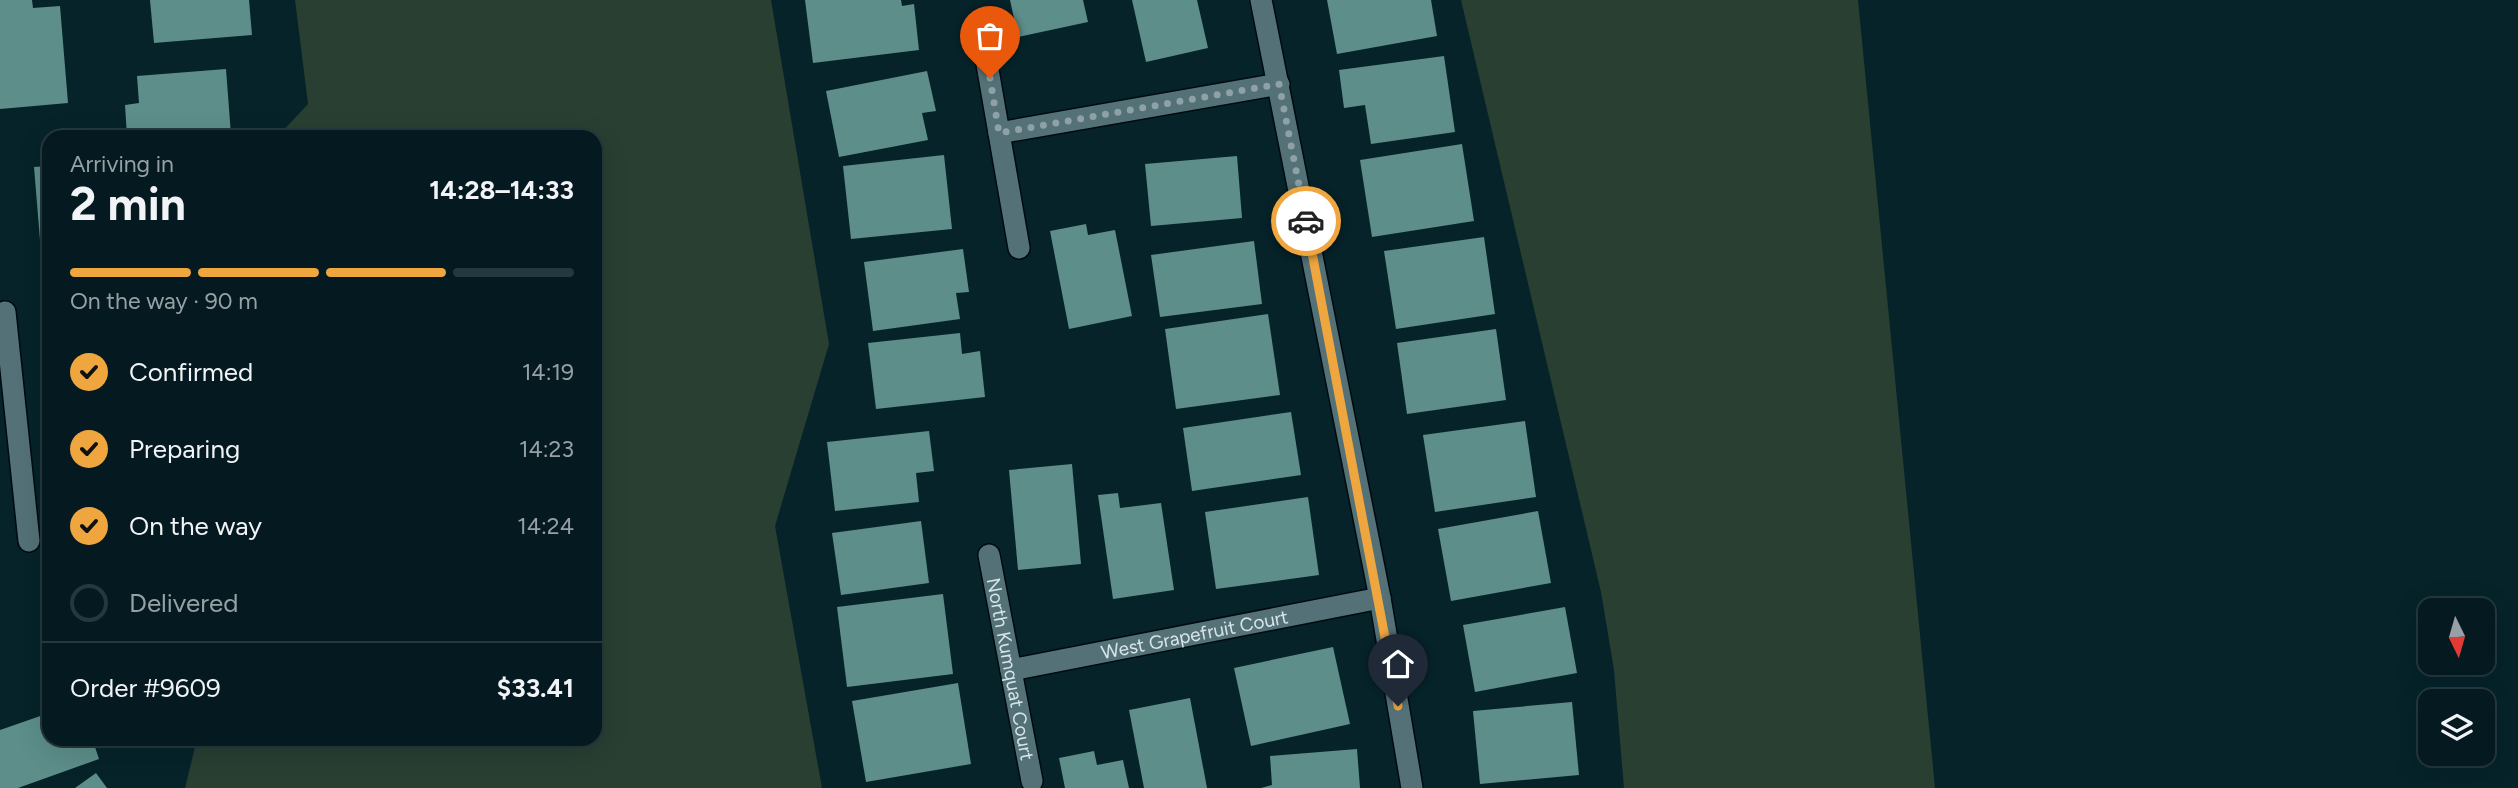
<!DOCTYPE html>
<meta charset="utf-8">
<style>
body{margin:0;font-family:Figtree,sans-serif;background:#0d2329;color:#f1f3f6;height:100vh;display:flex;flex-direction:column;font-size:26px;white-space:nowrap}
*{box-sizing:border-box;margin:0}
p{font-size:23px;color:#97a1a5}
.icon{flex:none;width:38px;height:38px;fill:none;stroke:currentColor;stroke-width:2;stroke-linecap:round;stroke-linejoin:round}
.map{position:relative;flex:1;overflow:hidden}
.side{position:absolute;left:42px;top:130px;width:560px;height:616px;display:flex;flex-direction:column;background:#041a20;border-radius:21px;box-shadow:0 7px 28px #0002,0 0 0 2px #25383e}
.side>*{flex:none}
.needle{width:46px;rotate:175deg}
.buttons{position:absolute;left:2418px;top:598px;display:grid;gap:14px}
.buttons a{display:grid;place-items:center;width:77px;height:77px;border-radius:14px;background:#041a20;box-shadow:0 7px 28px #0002,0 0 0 2px #25383e;font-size:35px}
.pin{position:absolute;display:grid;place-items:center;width:60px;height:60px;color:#fff;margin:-72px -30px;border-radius:50% 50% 50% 0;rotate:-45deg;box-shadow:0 0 7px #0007}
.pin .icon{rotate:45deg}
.courier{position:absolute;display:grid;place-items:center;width:70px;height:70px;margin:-35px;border:5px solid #f0a63f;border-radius:50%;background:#fff;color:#222;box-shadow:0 2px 9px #0007}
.overview em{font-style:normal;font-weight:700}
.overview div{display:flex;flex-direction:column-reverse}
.overview{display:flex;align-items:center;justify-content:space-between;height:119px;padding:0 28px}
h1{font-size:46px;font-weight:700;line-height:52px}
.bar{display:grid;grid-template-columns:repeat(4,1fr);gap:10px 7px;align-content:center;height:84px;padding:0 28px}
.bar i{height:9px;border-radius:5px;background:#25383e}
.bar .on{background:#f0a63f}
.bar p{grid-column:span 4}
.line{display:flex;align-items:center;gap:18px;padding:0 28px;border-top:2px solid #25383e}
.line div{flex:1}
ol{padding:0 28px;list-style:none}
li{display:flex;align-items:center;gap:21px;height:77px}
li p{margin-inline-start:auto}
li .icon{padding:7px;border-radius:50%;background:#f0a63f;color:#111;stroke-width:4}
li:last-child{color:#97a1a5}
li i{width:38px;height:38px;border:4px solid #25383e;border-radius:50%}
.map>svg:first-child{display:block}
.green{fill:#283f32}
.building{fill:#5d8e89}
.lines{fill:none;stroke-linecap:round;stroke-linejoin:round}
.minor-casing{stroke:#000b10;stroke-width:24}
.minor{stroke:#547178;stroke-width:21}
.done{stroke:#8da1a6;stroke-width:7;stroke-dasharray:0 12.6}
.route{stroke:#f0a63f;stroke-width:9}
.labels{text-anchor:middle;stroke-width:7;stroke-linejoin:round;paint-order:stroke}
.street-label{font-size:19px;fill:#d5e5e9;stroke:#020b0d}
</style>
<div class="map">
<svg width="2518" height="788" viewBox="0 0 2518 788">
<rect width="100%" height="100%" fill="#06232a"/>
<g class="green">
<polygon points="295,0 771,0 829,344 775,526 822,788 185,788 197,739 595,738 595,136 278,136 308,104"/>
<polygon points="1461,0 1858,0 1935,788 1624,788 1614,670 1601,592"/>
</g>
<g class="building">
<polygon points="0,0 32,0 33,8 60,6 68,103 0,109"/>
<polygon points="150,0 249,0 252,35 154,43"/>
<polygon points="805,0 901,0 902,6 914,4 919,50 813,63"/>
<polygon points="1010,0 1083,0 1088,22 1018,37"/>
<polygon points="1132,0 1197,0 1208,48 1146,62"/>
<polygon points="1327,0 1431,0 1437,36 1337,54"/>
<polygon points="1444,56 1455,132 1371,144 1365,105 1344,108 1339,70"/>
<polygon points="226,69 231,135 127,136 125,105 139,103 137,76"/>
<polygon points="927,71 936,111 922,113 928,140 839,157 826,91"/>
<polygon points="1462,144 1474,221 1372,237 1360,160"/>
<polygon points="944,155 952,229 851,239 843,166"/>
<polygon points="1237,156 1242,218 1151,226 1145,164"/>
<polygon points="49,166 49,240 40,240 34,167"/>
<polygon points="1086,224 1088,235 1115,230 1132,316 1069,329 1050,231"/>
<polygon points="1484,237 1495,314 1396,329 1384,251"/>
<polygon points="1254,241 1262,304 1160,317 1151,255"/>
<polygon points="963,249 969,292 956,293 960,319 873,331 864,262"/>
<polygon points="1268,314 1280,395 1176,409 1165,329"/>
<polygon points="1496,329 1506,400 1407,414 1397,343"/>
<polygon points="960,333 962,354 980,351 985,397 876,409 868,343"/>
<polygon points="1291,412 1301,475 1192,491 1183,428"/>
<polygon points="1525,421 1536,497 1435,512 1423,435"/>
<polygon points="929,431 934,471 916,473 919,502 835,511 827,442"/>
<polygon points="1072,464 1081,564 1018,570 1009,470"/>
<polygon points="1118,493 1120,508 1161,503 1174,590 1113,599 1098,495"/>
<polygon points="1308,497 1319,575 1216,589 1205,512"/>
<polygon points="1538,511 1551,583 1451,601 1438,529"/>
<polygon points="921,521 929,583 841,595 832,533"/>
<polygon points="943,594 953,674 847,687 837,607"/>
<polygon points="1565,607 1577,673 1475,692 1463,625"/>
<polygon points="1333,647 1350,724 1251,746 1234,668"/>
<polygon points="958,683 971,764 866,782 852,701"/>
<polygon points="1190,698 1207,788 1144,788 1129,710"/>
<polygon points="1572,702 1579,775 1480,784 1473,711"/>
<polygon points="49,713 49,738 92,738 99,759 18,788 0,788 0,730"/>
<polygon points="1357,749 1360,788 1261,788 1272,785 1270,756"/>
<polygon points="1094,751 1097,765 1123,760 1129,788 1065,788 1059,758"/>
<polygon points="96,773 107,788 75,788"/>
</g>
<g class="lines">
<defs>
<g id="minor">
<polyline points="1261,0 1380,598 1412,788"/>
<polyline points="980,24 1019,248"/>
<polyline points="999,133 1279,84"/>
<polyline points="5,312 29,541"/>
<path id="s1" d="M989 555 1032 781"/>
<path id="s2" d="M1011 670 1380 598"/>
</g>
</defs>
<use href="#minor" class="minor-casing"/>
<use href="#minor" class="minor"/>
</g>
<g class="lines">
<polyline class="done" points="990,78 999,133 1279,84 1306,221"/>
<polyline class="route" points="1306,221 1398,706"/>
</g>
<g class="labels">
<g class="street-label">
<text dy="7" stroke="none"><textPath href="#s2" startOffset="187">West Grapefruit Court</textPath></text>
<text dy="7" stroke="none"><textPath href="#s1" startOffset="116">North Kumquat Court</textPath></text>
</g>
</g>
</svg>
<div class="buttons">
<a><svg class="needle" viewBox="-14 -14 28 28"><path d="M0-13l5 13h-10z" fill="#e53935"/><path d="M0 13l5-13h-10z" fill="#97a1a5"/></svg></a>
<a><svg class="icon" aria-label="layers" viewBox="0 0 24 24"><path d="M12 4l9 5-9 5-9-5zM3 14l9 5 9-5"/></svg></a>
</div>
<div class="pin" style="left:990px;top:78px;background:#ea580c"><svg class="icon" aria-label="bag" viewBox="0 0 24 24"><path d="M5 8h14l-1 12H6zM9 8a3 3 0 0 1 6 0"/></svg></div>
<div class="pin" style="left:1398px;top:706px;background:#1f2937"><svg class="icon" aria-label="home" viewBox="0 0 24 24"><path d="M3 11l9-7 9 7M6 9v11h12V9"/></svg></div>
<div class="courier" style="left:1306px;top:221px"><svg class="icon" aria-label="car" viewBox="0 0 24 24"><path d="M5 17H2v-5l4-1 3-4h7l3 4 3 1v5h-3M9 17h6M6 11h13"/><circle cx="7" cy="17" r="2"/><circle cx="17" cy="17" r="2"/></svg></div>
<section class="side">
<div class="overview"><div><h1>2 min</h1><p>Arriving in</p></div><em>14:28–14:33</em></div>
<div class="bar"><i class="on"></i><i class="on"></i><i class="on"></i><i></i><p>On the way · 90 m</p></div>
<ol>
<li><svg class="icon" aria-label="check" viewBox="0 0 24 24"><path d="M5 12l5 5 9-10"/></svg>Confirmed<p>14:19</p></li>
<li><svg class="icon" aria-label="check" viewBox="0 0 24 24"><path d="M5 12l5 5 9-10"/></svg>Preparing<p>14:23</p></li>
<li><svg class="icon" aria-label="check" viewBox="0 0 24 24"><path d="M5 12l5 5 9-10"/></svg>On the way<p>14:24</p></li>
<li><i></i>Delivered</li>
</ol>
<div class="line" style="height:91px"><div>Order #9609</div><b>$33.41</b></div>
</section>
</div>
